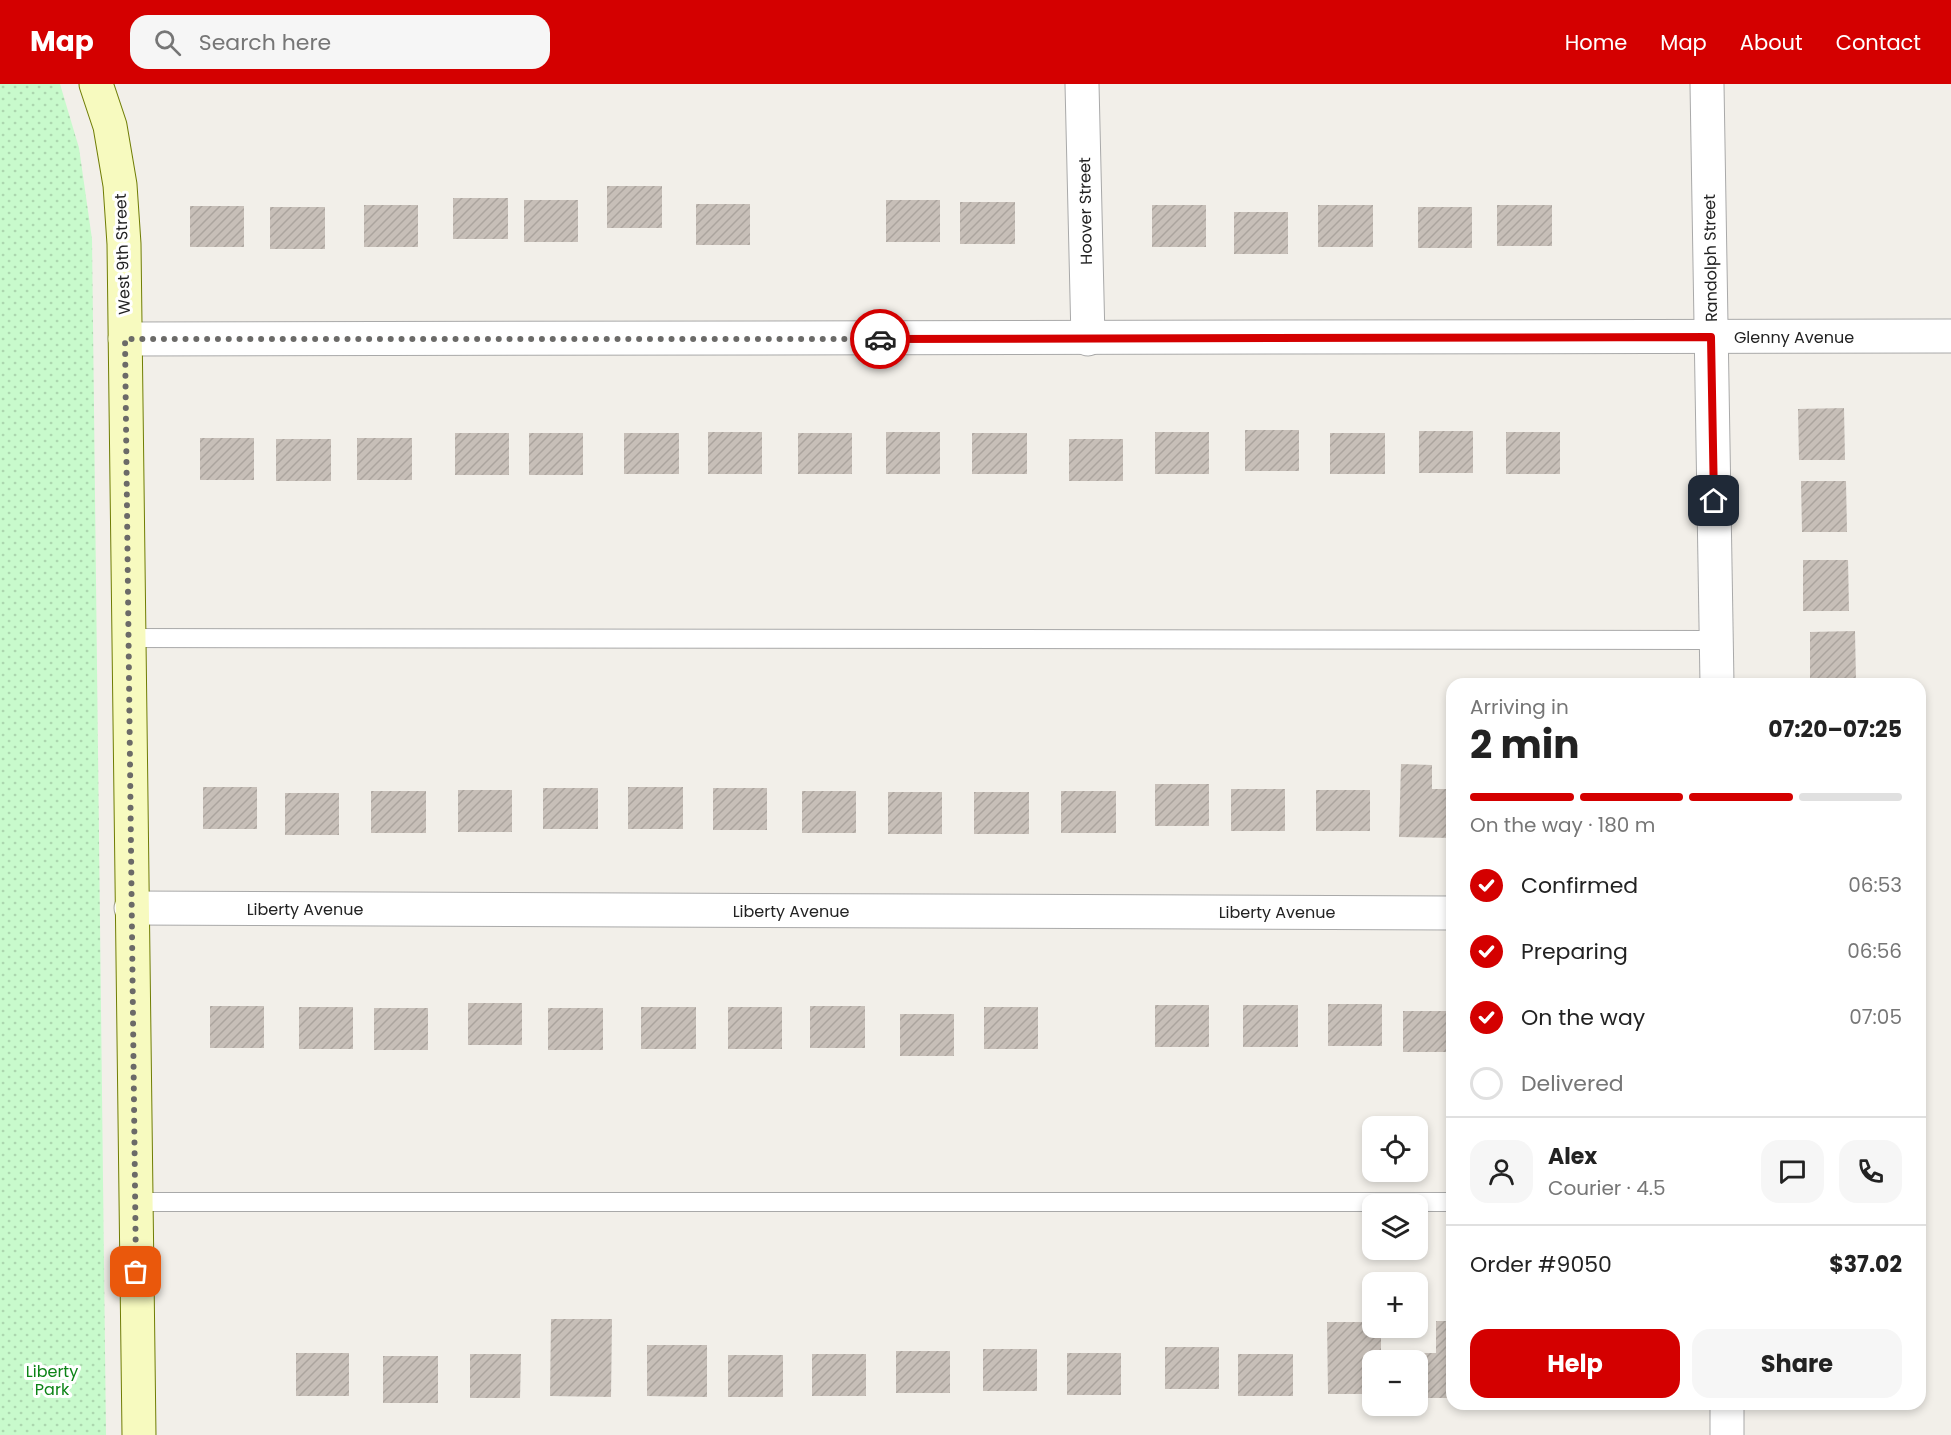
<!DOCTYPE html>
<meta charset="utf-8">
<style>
body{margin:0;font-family:Poppins,sans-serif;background:#f6f6f6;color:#222;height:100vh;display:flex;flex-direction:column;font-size:22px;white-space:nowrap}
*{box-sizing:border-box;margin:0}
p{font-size:20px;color:#767676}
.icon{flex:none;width:33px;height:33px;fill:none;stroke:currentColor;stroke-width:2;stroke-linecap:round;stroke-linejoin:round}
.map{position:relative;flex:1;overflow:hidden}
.side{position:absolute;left:1446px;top:594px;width:480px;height:732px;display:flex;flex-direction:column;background:#fff;border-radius:18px;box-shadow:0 3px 9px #0003}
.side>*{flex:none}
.buttons{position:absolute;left:1362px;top:1032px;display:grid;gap:12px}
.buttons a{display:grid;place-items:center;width:66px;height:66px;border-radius:12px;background:#fff;box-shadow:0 3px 9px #0003;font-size:30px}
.pin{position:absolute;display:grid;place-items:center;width:51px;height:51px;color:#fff;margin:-26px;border-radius:12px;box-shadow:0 3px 9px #0006}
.courier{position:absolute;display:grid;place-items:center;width:60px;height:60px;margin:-30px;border:4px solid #d40000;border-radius:50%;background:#fff;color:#222;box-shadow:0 2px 8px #0007}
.summary em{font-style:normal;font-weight:700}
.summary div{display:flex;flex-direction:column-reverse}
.summary{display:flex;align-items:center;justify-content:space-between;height:102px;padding:0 24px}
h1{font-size:39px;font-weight:700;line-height:45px}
.bar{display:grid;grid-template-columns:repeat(4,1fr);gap:9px 6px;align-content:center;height:72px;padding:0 24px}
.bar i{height:8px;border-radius:4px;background:#e0e0e0}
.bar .selected{background:#d40000}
.bar p{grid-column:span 4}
.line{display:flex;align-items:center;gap:15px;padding:0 24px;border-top:2px solid #e0e0e0}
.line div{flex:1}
.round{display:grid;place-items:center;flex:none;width:63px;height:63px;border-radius:18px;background:#f6f6f6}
ol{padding:0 24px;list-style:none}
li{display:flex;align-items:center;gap:18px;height:66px}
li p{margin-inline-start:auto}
li .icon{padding:6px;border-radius:50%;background:#d40000;color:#fff;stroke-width:4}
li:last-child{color:#767676}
li i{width:33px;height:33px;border:3px solid #e0e0e0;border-radius:50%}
.button{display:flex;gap:12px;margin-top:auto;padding:12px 24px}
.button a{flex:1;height:69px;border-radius:18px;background:#d40000;color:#fff;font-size:24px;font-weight:700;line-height:69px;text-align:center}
.button a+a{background:#f6f6f6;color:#222}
header{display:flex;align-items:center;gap:36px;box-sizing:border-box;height:84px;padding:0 30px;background:#d40000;color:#fff}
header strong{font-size:28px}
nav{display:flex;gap:33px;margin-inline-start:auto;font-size:21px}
.search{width:420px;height:54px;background:#f6f6f6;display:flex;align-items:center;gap:15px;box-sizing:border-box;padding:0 21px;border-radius:18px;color:#767676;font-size:22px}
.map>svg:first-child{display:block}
.park{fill:url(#park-dots)}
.building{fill:url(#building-hatch)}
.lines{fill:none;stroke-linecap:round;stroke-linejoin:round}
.lane-casing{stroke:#a9a9a9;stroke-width:20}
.street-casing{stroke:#a9a9a9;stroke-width:35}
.secondary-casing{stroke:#707d05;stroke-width:35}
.lane{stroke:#fff;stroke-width:18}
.street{stroke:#fff;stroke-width:33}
.secondary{stroke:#f7fabf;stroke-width:33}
.done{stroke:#6b6a68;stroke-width:6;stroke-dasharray:0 10.8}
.route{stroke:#d40000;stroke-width:8}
.labels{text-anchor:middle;stroke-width:6;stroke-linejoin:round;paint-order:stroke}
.street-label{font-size:16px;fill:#222;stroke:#fff}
.park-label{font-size:16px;fill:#0c8416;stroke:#fff}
</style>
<header>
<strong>Map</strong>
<div class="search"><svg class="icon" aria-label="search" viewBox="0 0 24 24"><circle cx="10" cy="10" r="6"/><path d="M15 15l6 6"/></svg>Search here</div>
<nav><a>Home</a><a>Map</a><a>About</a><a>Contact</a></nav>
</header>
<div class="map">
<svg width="1951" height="1351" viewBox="0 0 1951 1351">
<defs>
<pattern id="park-dots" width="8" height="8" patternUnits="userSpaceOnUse" patternTransform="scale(1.5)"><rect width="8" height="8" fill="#c8facc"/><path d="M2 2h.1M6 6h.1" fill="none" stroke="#acd6af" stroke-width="1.8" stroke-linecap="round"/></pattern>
<pattern id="building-hatch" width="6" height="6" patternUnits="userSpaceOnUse" patternTransform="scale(1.5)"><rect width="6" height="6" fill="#c7bfb8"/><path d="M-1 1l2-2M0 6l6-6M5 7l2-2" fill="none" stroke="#aba49e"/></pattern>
</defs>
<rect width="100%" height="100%" fill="#f2efe9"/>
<polygon class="park" points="0,0 60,0 79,64 92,155 106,1351 0,1351"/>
<g class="building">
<rect x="607" y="102" width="55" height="42"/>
<rect x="453" y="114" width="55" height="41"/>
<rect x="524" y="116" width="54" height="42"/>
<rect x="886" y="116" width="54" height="42"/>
<rect x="960" y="118" width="55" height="42"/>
<rect x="696" y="120" width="54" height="41"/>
<rect x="364" y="121" width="54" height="42"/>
<rect x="1152" y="121" width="54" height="42"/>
<rect x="1318" y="121" width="55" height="42"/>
<rect x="1497" y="121" width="55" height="41"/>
<rect x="190" y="122" width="54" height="41"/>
<rect x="270" y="123" width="55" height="42"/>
<rect x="1418" y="123" width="54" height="41"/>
<rect x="1234" y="128" width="54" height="42"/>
<polygon points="1844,324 1845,376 1799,376 1798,325"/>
<rect x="1245" y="346" width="54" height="41"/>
<rect x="1419" y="347" width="54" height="42"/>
<rect x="708" y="348" width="54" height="42"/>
<rect x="886" y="348" width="54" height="42"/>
<rect x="1155" y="348" width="54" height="42"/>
<rect x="1506" y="348" width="54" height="42"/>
<rect x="455" y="349" width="54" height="42"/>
<rect x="529" y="349" width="54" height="42"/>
<rect x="624" y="349" width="55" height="41"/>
<rect x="798" y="349" width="54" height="41"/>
<rect x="972" y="349" width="55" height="41"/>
<rect x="1330" y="349" width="55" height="41"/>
<rect x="200" y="354" width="54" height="42"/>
<rect x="357" y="354" width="55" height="42"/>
<rect x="276" y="355" width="55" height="42"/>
<rect x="1069" y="355" width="54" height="42"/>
<polygon points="1801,397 1846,397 1847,448 1802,448"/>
<polygon points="1803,476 1848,476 1849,527 1803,527"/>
<polygon points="1855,547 1856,598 1810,599 1810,548"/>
<polygon points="1401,680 1432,681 1432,705 1452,705 1452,754 1399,753"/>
<rect x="1155" y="700" width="54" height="42"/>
<rect x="203" y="703" width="54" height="42"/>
<rect x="628" y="703" width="55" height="42"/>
<rect x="543" y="704" width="55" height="41"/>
<rect x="713" y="704" width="54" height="42"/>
<rect x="1231" y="705" width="54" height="42"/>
<rect x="458" y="706" width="54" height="42"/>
<rect x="1316" y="706" width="54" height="41"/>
<rect x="371" y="707" width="55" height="42"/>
<rect x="802" y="707" width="54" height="42"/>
<rect x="1061" y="707" width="55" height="42"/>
<rect x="888" y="708" width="54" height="42"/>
<rect x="974" y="708" width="55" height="42"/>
<rect x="285" y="709" width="54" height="42"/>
<rect x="468" y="919" width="54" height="42"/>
<rect x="1328" y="920" width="54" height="42"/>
<rect x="1155" y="921" width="54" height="42"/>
<rect x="1243" y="921" width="55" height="42"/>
<rect x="210" y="922" width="54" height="42"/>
<rect x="810" y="922" width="55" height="42"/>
<rect x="299" y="923" width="54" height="42"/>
<rect x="641" y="923" width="55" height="42"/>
<rect x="728" y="923" width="54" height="42"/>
<rect x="984" y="923" width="54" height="42"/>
<rect x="374" y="924" width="54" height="42"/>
<rect x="548" y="924" width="55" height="42"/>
<rect x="1403" y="927" width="49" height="41"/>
<rect x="900" y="930" width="54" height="42"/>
<polygon points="551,1235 612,1235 611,1313 550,1312"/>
<polygon points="1436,1237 1452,1237 1452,1314 1418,1314 1418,1276 1412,1276 1412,1269 1436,1269"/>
<polygon points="1327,1238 1372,1238 1372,1244 1381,1244 1381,1276 1372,1276 1372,1310 1328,1310"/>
<polygon points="647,1261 707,1261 707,1313 647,1312"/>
<rect x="1165" y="1263" width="54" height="42"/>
<rect x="983" y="1265" width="54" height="42"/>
<rect x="896" y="1267" width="54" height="42"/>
<rect x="296" y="1269" width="53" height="43"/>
<rect x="1067" y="1269" width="54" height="42"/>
<polygon points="470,1270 521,1270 520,1314 470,1314"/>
<rect x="812" y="1270" width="54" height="42"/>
<rect x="1238" y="1270" width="55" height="42"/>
<rect x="728" y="1271" width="55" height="42"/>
<rect x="383" y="1272" width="55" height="47"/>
</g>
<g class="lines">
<defs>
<g id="lane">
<polyline points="128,554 1716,556"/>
<polyline points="135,1118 1452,1118"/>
</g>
<g id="street">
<polyline points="1082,0 1088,255"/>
<polyline points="1707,0 1717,600"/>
<polyline points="125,255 1951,252"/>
<polyline points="131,824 1452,829"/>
<polyline points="1727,1320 1727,1351"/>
</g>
<polyline id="secondary" points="96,0 110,42 120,101 124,160 139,1351"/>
</defs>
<use href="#lane" class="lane-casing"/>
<use href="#street" class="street-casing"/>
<use href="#secondary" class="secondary-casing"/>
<use href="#lane" class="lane"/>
<use href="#street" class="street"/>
<use href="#secondary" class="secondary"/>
</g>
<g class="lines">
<polyline class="done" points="136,1188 125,255 880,255"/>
<polyline class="route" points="880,255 1711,253 1714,417"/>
</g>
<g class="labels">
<g class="street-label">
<text transform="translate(1085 127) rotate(-91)" y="6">Hoover Street</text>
<text transform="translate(122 170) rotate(-92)" y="6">West 9th Street</text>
<text transform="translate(1710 174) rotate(-91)" y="6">Randolph Street</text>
<text x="1794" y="259">Glenny Avenue</text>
<text x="305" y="831">Liberty Avenue</text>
<text x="791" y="833">Liberty Avenue</text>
<text x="1277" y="834">Liberty Avenue</text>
</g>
<g class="park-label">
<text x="52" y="1293">Liberty<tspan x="52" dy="18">Park</tspan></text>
</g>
</g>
</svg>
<div class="buttons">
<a><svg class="icon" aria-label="locate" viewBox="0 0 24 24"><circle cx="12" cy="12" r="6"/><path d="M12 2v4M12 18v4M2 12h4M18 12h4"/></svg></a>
<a><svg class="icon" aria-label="layers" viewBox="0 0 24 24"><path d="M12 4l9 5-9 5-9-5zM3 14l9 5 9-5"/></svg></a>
<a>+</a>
<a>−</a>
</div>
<div class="pin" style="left:136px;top:1188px;background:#ea580c"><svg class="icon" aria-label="bag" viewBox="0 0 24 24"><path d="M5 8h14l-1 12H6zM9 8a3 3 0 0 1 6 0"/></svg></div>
<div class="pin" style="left:1714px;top:417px;background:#1f2937"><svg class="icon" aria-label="home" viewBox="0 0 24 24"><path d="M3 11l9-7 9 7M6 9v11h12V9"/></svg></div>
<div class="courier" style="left:880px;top:255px"><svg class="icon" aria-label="car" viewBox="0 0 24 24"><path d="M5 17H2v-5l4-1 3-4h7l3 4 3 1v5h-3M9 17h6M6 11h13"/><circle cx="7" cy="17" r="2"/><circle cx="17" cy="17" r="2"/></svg></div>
<section class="side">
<div class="summary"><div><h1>2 min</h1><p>Arriving in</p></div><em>07:20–07:25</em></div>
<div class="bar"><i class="selected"></i><i class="selected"></i><i class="selected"></i><i></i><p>On the way · 180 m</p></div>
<ol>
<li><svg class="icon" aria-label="check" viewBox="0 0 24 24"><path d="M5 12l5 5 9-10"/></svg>Confirmed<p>06:53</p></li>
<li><svg class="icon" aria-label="check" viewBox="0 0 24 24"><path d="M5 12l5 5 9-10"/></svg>Preparing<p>06:56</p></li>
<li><svg class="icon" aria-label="check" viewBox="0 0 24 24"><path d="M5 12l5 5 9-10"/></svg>On the way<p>07:05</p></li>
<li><i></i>Delivered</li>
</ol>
<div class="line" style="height:108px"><a class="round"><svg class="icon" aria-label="person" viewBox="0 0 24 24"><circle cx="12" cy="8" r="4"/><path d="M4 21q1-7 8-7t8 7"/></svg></a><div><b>Alex</b><p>Courier · 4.5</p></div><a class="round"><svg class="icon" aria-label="chat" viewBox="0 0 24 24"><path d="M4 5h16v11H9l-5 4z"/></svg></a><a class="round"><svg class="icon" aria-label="phone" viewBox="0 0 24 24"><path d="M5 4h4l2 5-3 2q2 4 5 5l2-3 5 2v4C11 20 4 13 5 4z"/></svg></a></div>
<div class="line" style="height:78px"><div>Order #9050</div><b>$37.02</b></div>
<div class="button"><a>Help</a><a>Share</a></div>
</section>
</div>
